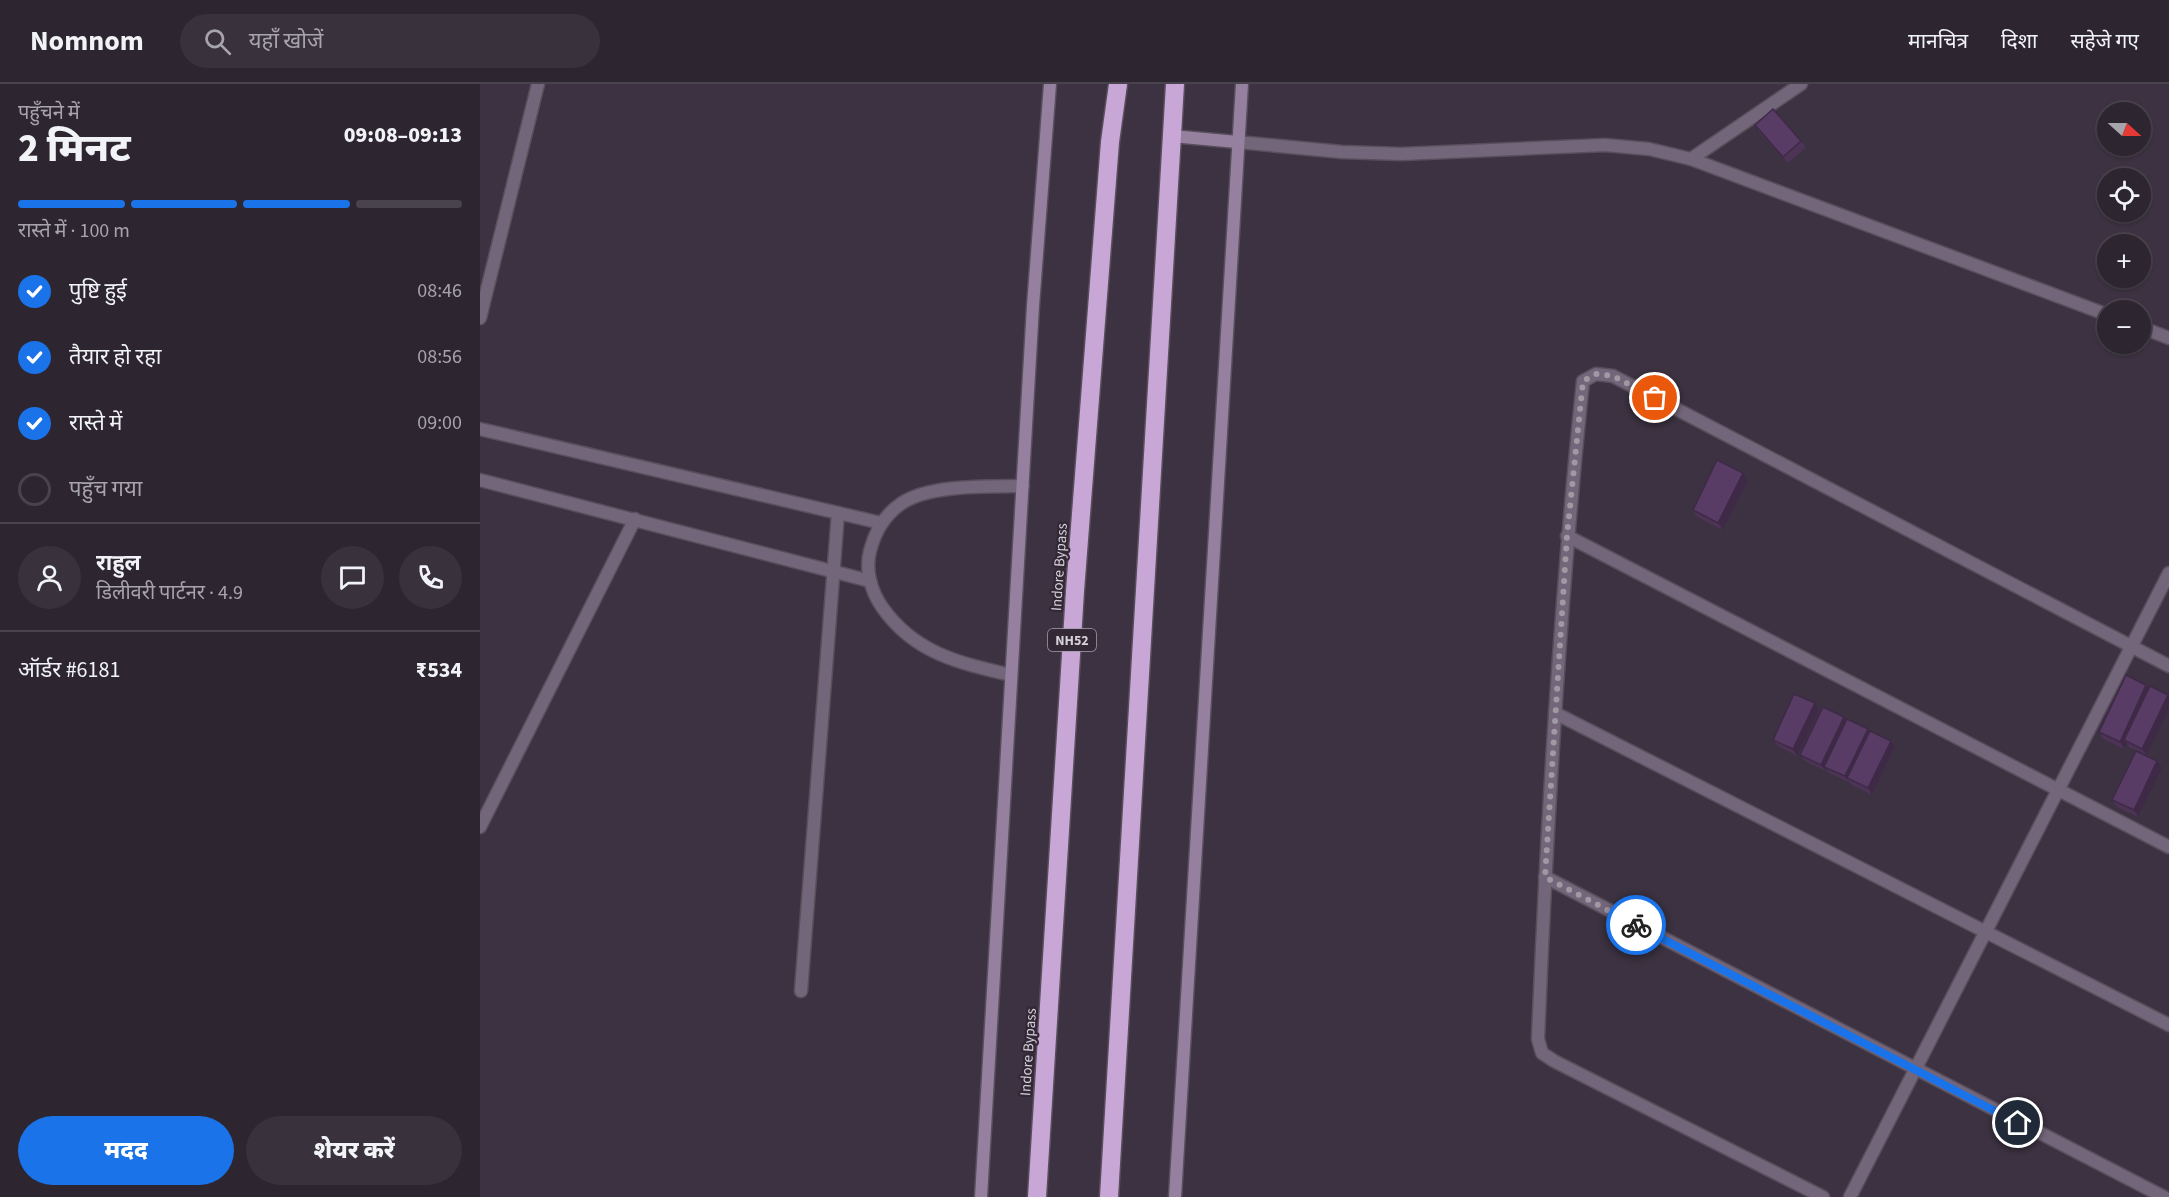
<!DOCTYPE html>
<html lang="hi">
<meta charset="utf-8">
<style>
body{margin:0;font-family:"Source Sans 3","Noto Sans Devanagari",sans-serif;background:#39323d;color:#f1f3f6;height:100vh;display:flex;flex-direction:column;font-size:22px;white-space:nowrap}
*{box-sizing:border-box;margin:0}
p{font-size:20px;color:#a7a5ab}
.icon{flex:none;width:33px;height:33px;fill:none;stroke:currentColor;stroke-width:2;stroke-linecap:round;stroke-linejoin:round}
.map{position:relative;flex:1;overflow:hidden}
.panel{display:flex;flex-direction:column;background:#2d2631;width:480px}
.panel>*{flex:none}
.needle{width:39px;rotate:111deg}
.buttons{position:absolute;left:1617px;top:18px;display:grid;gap:12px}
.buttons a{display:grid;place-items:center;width:54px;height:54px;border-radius:50%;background:#2d2631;box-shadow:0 2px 4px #0004,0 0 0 2px #48434d;font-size:30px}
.pin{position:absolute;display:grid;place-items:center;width:51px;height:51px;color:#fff;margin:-26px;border:3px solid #fff;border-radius:50%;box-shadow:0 2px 6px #0007}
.courier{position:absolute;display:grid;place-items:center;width:60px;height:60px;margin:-30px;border:4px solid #1a73e8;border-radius:50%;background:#fff;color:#222;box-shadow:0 2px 8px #0007}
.headline em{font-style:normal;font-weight:800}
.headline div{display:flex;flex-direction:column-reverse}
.headline{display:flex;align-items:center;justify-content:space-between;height:102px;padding:0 18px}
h1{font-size:39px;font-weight:800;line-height:45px}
.bar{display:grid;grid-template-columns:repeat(4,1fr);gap:9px 6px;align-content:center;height:72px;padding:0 18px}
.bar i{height:8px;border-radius:4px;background:#48434d}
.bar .current{background:#1a73e8}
.bar p{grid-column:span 4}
.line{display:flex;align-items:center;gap:15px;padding:0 18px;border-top:2px solid #48434d}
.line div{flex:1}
.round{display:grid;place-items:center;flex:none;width:63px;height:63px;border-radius:32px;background:#39323d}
ol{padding:0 18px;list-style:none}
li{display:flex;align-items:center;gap:18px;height:66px}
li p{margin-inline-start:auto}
li .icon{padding:6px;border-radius:50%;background:#1a73e8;color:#fff;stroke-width:4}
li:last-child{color:#a7a5ab}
li i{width:33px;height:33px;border:3px solid #48434d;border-radius:50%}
.primary-button{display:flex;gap:12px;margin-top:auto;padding:12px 18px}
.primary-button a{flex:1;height:69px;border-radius:36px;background:#1a73e8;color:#fff;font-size:24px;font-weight:800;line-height:69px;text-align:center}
.primary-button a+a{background:#39323d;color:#f1f3f6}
header{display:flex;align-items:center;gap:36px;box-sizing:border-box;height:84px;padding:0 30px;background:#2d2631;border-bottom:2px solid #48434d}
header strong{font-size:28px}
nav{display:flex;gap:33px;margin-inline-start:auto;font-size:21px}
.search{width:420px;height:54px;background:#39323d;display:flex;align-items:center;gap:15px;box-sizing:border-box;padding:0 21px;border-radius:33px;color:#a7a5ab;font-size:22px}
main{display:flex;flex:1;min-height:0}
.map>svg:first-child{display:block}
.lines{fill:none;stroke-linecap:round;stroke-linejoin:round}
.street-casing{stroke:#584e5c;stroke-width:15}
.secondary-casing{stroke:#584e5c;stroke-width:15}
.highway-casing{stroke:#584e5c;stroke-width:21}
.street{stroke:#74667a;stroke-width:12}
.secondary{stroke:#96809f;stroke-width:12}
.highway{stroke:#c8a6d6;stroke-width:18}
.wall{fill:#4d3457}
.shaded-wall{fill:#3e2a47}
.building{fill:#593c65;stroke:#3e2a47;stroke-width:1.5}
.done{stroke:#a099a4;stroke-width:6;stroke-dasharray:0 10.8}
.route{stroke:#1a73e8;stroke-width:8}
.labels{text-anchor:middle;stroke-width:4.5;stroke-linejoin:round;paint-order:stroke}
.shield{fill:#322836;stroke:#a59ea8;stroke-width:1.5}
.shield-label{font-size:14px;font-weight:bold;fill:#d6d0d9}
.street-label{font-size:15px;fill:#d6d0d9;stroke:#322836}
</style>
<header>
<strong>Nomnom</strong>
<div class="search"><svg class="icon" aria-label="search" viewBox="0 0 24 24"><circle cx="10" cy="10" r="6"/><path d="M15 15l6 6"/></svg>यहाँ खोजें</div>
<nav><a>मानचित्र</a><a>दिशा</a><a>सहेजे गए</a></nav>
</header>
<main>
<section class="panel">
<div class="headline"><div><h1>2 मिनट</h1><p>पहुँचने में</p></div><em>09:08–09:13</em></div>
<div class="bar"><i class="current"></i><i class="current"></i><i class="current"></i><i></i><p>रास्ते में · 100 m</p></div>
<ol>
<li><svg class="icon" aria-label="check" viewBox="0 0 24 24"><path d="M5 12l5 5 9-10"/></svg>पुष्टि हुई<p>08:46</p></li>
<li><svg class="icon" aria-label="check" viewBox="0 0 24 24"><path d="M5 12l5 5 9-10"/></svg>तैयार हो रहा<p>08:56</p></li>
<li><svg class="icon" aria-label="check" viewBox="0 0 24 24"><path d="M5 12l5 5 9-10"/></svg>रास्ते में<p>09:00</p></li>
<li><i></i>पहुँच गया</li>
</ol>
<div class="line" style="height:108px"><a class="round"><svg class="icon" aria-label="person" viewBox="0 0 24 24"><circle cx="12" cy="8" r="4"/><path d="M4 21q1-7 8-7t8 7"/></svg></a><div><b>राहुल</b><p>डिलीवरी पार्टनर · 4.9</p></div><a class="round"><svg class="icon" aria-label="chat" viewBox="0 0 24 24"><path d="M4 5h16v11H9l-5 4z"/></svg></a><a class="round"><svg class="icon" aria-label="phone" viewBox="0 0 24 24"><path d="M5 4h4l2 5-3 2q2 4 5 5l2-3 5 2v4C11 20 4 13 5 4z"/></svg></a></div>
<div class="line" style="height:78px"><div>ऑर्डर #6181</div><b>₹534</b></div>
<div class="primary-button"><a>मदद</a><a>शेयर करें</a></div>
</section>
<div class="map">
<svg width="1689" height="1113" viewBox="0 0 1689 1113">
<rect width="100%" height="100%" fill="#3c3241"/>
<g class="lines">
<defs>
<g id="street">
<polyline points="757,58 862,68 922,70 1125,61 1169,65 1211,75 1628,231"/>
<polyline points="1211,75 1321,0"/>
<polyline points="0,234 58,0"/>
<polyline points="1660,243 1689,254"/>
<polyline points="0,345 401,439"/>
<polyline points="0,396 390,497"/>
<polyline points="1087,452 1689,763"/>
<path d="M531 591C479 579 434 569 402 523 391 507 385 486 390 467 395 447 404 431 422 419 451 400 508 403 543 402"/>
<polyline points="1075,629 1689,941"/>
<polyline points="0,743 155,435"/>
<polyline points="1065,793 1684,1113"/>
<polyline points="321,907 358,429"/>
<path d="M1343 1113 1074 977 1062 969 1058 955C1067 735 1080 516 1103 297L1116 290 1133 292 1689 582"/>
<polyline points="1370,1113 1689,489"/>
</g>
<g id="secondary">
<polyline points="692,52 757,58"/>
<polyline points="501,1113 553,222 570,0"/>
<polyline points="695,1113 762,0"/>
</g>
<g id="highway">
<polyline points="557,1113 595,507 630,58 638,0"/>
<polyline points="629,1113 695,0"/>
</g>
</defs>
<use href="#street" class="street-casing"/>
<use href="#secondary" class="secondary-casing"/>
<use href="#highway" class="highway-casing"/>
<use href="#street" class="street"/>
<use href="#secondary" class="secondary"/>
<use href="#highway" class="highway"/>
</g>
<g class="wall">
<polygon points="1275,41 1321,57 1326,63 1308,79 1279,48"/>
<polygon points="1268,396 1243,446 1217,433 1213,426"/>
<polygon points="1669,604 1689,612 1689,625 1667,671 1649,663 1647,659 1644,665 1623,655 1619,648"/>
<polygon points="1335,619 1339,626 1317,672 1298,662 1293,656"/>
<polygon points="1366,636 1388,645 1390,647 1415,663 1392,711 1372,701 1370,698 1370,699 1349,689 1346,686 1346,687 1325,677 1320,671"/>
<polygon points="1682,684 1658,733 1637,723 1632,716"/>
</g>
<g class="shaded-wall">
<polygon points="1263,389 1268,396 1243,446 1238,439"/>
<polygon points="1666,601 1671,608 1644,656 1647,659 1644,665 1640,658"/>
<polygon points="1688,611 1689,612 1689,625 1667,671 1662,665"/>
<polygon points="1335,619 1339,626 1317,672 1313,665"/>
<polygon points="1364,633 1368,640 1344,683 1346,686 1346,687 1341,681"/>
<polygon points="1388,645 1392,651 1367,694 1370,699 1365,692"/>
<polygon points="1411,657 1415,663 1392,711 1388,704"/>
<polygon points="1677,677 1682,684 1658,733 1654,726"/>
</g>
<g class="building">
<polygon points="1293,25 1321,57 1303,73 1275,41"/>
<polygon points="1237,376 1263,389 1238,439 1213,426"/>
<polygon points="1646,591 1666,601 1640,658 1619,648"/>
<polygon points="1670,602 1688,611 1662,665 1644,656"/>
<polygon points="1314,610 1335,619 1313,665 1293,656"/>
<polygon points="1343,623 1364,633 1341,681 1320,671"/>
<polygon points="1367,635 1388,645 1365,692 1344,683"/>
<polygon points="1390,647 1411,657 1388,704 1367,694"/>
<polygon points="1656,667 1677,677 1654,726 1632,716"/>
</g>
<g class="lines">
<polyline class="done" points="1156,841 1065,793 1087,452 1103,297 1116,290 1133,292 1175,314"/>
<polyline class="route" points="1156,841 1538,1039"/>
</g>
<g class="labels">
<rect class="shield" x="568" y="545" width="48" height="22" rx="4.5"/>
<g class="shield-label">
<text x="592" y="561">NH52</text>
</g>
<g class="street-label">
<text transform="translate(579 483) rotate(-86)" y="5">Indore Bypass</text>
<text transform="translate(548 968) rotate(-86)" y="5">Indore Bypass</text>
</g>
</g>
</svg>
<div class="buttons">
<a><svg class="needle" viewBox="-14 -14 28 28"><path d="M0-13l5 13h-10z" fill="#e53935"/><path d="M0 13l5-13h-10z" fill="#a7a5ab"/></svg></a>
<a><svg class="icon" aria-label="locate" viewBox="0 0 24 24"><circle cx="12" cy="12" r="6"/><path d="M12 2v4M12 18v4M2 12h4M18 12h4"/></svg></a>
<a>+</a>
<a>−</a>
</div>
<div class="pin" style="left:1175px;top:314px;background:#ea580c"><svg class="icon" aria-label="bag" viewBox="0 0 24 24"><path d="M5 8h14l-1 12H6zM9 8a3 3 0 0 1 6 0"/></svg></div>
<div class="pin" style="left:1538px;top:1039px;background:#1f2937"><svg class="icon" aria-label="home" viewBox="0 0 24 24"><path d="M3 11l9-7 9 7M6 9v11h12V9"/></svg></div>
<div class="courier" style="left:1156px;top:841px"><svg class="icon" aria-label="bike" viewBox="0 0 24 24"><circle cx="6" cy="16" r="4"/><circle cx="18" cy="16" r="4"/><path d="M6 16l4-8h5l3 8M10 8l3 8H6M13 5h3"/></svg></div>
</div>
</main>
